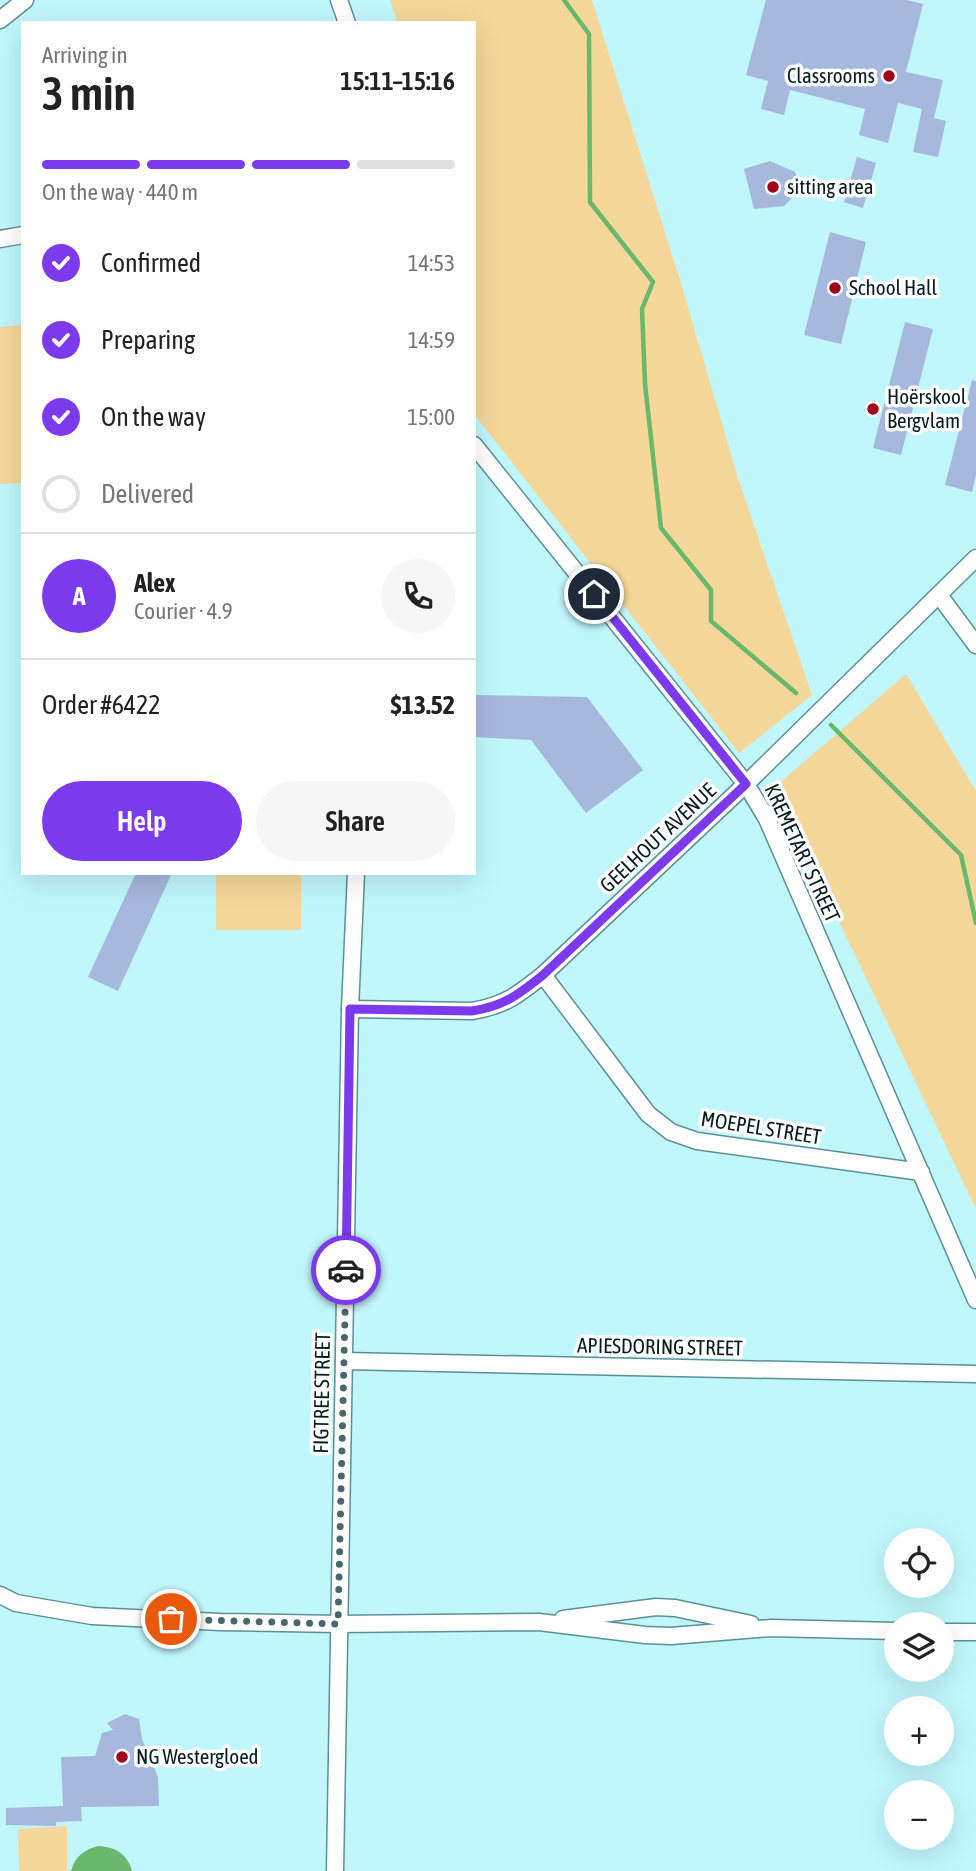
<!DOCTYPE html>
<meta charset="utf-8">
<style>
body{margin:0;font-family:"Asap Condensed",sans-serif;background:#f6f6f6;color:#222;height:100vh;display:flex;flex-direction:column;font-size:26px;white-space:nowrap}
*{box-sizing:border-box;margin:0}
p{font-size:23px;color:#767676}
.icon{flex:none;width:38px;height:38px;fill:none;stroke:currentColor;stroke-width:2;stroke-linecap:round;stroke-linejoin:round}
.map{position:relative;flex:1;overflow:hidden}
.side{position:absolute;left:21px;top:21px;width:455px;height:854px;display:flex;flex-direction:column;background:#fff;border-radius:0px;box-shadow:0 7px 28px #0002}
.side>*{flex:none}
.tools{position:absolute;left:884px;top:1528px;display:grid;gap:14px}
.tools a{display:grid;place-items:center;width:70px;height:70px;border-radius:50%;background:#fff;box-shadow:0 7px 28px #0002;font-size:35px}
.pin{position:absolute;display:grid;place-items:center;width:60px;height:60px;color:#fff;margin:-30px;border:4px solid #fff;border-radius:50%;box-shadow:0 2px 7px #0007}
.courier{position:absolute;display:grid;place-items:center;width:70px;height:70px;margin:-35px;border:5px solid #7c3aed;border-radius:50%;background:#fff;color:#222;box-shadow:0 2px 9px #0007}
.head em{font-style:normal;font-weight:600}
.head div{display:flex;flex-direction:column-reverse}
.head{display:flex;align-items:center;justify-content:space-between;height:119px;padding:0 21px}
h1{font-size:46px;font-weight:600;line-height:52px}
.bar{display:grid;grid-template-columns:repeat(4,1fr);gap:10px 7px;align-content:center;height:84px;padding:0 21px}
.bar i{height:9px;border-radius:5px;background:#e0e0e0}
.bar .on{background:#7c3aed}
.bar p{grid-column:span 4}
.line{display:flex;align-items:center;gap:18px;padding:0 21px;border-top:2px solid #e0e0e0}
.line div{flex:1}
.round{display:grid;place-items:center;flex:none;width:74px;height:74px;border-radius:37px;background:#f6f6f6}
ol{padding:0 21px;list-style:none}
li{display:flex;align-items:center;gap:21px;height:77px}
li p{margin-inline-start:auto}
li .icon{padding:7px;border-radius:50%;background:#7c3aed;color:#fff;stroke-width:4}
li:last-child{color:#767676}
li i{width:38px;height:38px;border:4px solid #e0e0e0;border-radius:50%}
.button{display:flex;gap:14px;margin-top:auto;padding:14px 21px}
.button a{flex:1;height:80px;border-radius:42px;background:#7c3aed;color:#fff;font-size:28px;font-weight:600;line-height:80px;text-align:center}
.button a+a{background:#f6f6f6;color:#222}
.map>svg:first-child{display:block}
.green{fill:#f5d79a}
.water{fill:#69b96c}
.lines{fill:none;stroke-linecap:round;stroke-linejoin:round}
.stream{stroke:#69b96c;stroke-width:4.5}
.building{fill:#a7b8dd}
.minor-casing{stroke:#5c9095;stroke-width:19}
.minor{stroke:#fff;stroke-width:16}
.done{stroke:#48696c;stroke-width:7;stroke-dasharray:0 12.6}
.route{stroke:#7c3aed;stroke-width:9}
.poi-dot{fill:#a2051a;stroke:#fff;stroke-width:2.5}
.labels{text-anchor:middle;stroke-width:7;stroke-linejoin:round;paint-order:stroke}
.poi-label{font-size:21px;fill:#071c1e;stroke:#fff;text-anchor:start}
.street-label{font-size:21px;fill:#071c1e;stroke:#fff}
</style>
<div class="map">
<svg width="976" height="1871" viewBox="0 0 976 1871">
<rect width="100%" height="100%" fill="#c0f7fd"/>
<g class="green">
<polygon points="390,0 592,0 680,280 738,478 812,695 739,753 474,414 474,23 398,23"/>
<polygon points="23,325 23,483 0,484 0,327"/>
<polygon points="906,674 976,791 976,1209 775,787"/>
<rect x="216" y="873" width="85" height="57"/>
<polygon points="67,1826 67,1871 19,1871 18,1829"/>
</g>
<path class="water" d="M98 1846C116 1847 127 1854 132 1871H71C75 1856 84 1850 98 1846Z"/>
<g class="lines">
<g class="stream">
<polyline points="564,0 589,34 590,202 653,282 642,309 645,384 661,528 711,590 711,621 796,693"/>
<polyline points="831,725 961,855 976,923"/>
</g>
</g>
<g class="building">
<polygon points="766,0 907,0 923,4 906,72 943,80 934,118 946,121 938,157 913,152 922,109 898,103 888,143 859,135 865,109 790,90 784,115 761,109 768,81 746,75"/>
<polygon points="857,157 876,163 863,208 844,202"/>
<polygon points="770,161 795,172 799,181 797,193 784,206 754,209 744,169"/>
<polygon points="830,232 866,242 841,344 804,335"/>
<polygon points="905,322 933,329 901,455 873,448"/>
<polygon points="972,380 976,381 976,475 972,492 945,485"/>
<polygon points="474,695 587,697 643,770 586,813 531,740 474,737"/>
<polygon points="136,873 172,873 118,991 88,977"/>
<polygon points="125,1714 139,1719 142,1739 158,1777 159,1806 81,1807 82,1821 56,1822 56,1826 6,1825 6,1808 63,1806 61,1757 95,1756 102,1733 113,1730 107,1723"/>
</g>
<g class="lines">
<defs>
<g id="minor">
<polyline points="339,0 347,23"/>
<polyline points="0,20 25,0"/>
<polyline points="0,239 23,235"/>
<polyline points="474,445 746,784 767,819 976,1300"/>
<polyline points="939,595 976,645"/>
<polyline points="543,975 648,1114 671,1132 697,1141 921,1172"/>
<path d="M350 1009 472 1011C504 1006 518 995 543 975L746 784 976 558"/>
<polyline points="344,1361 976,1374"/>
<polyline points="0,1595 16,1603 92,1616 220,1622 338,1624 539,1622 645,1635 671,1636 771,1628 896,1631"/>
<polyline points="563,1619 656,1607 675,1608 751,1624"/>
<polyline points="942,1632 976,1632"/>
<polyline points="335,1871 350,1009 356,873"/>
</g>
</defs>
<use href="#minor" class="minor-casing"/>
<use href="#minor" class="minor"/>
</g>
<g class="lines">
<polyline class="done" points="171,1619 338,1624 346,1270"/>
<path class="route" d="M346 1270 350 1009 472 1011C504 1006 518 995 543 975L746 784 594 594"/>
</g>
<g class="poi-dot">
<circle cx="889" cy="76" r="7"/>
<circle cx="773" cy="187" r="7"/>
<circle cx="835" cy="288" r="7"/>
<circle cx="873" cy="409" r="7"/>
<circle cx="122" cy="1757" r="7"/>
</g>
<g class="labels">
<g class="poi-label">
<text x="875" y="83" text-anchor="end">Classrooms</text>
<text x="787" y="194">sitting area</text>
<text x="849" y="295">School Hall</text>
<text x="887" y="404">Hoërskool<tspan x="887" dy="24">Bergvlam</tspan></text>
<text x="136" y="1764">NG Westergloed</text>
</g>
<g class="street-label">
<text transform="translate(658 838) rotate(-43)" y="7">GEELHOUT AVENUE</text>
<text transform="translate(802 853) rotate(65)" y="7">KREMETART STREET</text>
<text transform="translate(761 1128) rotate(9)" y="7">MOEPEL STREET</text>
<text transform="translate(660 1347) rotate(1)" y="7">APIESDORING STREET</text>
<text transform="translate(322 1393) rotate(-89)" y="7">FIGTREE STREET</text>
</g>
</g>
</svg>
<div class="tools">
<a><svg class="icon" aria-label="locate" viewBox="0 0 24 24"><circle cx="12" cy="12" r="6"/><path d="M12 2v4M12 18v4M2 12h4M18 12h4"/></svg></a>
<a><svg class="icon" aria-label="layers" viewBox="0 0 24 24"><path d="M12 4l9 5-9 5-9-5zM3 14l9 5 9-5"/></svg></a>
<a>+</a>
<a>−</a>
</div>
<div class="pin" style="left:171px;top:1619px;background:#ea580c"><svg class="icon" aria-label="bag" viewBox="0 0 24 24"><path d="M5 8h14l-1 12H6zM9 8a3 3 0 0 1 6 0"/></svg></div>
<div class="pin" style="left:594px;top:594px;background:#1f2937"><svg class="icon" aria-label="home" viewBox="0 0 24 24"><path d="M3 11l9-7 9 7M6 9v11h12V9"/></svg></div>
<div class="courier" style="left:346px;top:1270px"><svg class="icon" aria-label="car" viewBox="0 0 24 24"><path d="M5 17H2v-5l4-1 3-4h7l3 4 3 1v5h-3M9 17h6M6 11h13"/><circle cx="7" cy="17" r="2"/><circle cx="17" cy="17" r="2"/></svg></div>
<section class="side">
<div class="head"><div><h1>3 min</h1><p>Arriving in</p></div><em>15:11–15:16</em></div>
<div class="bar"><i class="on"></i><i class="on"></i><i class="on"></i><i></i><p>On the way · 440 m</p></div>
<ol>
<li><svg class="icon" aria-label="check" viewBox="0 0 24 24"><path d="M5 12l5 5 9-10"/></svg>Confirmed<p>14:53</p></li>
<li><svg class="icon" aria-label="check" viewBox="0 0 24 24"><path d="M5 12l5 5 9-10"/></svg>Preparing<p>14:59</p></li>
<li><svg class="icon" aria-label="check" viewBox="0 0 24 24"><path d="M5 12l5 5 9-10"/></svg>On the way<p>15:00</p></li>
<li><i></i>Delivered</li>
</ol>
<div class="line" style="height:126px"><b class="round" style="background:#7c3aed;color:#fff">A</b><div><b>Alex</b><p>Courier · 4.9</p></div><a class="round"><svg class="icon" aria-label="phone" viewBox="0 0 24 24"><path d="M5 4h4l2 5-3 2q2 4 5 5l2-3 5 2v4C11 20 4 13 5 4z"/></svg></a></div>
<div class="line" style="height:91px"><div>Order #6422</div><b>$13.52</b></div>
<div class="button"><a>Help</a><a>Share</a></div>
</section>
</div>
